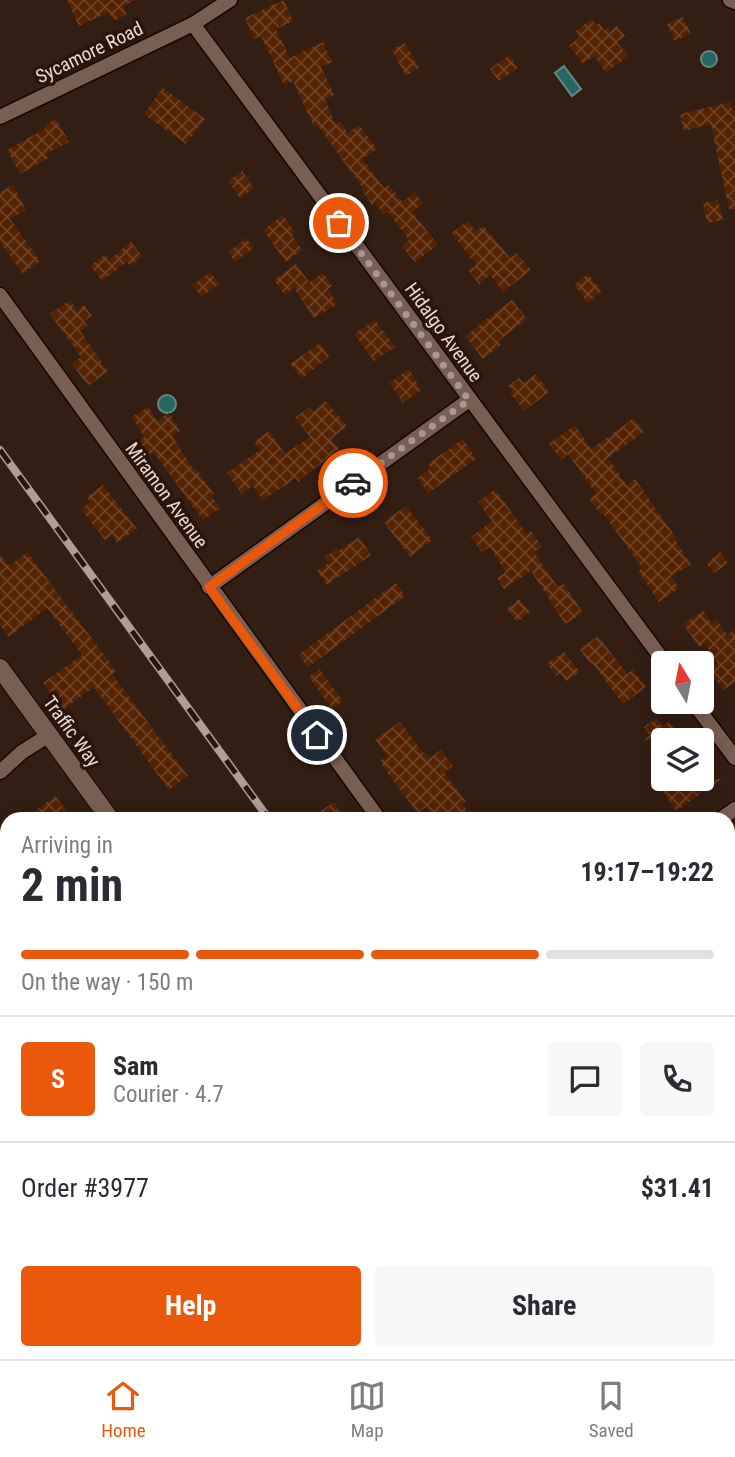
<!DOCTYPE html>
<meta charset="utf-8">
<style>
body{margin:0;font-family:"Roboto Condensed",sans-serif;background:#f7f7f7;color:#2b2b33;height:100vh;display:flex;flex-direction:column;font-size:26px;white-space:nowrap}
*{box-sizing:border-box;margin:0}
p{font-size:23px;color:#7c7c81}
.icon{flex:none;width:38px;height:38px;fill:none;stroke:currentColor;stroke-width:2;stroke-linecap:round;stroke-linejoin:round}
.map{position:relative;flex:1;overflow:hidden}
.sheet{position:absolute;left:0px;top:812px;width:735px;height:548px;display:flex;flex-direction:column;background:#fff;border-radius:21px 21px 0 0;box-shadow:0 4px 18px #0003}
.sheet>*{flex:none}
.needle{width:46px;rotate:350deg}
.controls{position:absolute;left:651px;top:651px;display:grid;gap:14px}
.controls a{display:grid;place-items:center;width:63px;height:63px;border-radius:7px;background:#fff;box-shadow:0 4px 18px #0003;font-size:35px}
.pin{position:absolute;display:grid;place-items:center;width:60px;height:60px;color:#fff;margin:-30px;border:4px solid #fff;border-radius:50%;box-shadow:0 2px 7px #0007}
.courier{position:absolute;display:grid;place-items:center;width:70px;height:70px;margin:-35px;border:5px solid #ea580c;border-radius:50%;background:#fff;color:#222;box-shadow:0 2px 9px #0007}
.overview em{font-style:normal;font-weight:700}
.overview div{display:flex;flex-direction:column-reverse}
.overview{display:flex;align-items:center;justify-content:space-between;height:119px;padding:0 21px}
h1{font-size:46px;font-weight:700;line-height:52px}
.bar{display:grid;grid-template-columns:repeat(4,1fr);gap:10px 7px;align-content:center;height:84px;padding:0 21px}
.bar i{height:9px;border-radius:5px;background:#e1e1e2}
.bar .active{background:#ea580c}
.bar p{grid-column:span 4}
.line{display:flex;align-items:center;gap:18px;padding:0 21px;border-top:2px solid #e1e1e2}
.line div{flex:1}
.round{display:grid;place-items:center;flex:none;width:74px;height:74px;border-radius:7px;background:#f7f7f7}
.primary-button{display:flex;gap:14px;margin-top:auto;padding:14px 21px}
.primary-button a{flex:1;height:80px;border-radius:7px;background:#ea580c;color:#fff;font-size:28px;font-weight:700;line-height:80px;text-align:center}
.primary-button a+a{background:#f7f7f7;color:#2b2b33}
.tab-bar{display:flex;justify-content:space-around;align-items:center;height:98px;border-top:2px solid #e1e1e2;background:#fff;font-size:19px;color:#7c7c81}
.tab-bar a{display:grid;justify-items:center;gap:4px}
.tab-bar .active{color:#ea580c}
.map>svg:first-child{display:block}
.water{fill:#286761;stroke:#628a83;stroke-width:2}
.building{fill:url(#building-cross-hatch)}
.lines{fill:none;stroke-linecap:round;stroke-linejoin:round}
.street-casing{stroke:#1a0701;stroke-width:17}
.secondary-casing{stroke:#1a0701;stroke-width:20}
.street{stroke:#795f53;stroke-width:14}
.secondary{stroke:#795f53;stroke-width:18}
.rail-casing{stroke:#af9e96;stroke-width:8}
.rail{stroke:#29150a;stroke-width:5;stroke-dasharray:16;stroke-linecap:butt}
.done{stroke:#a99890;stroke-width:7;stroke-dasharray:0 12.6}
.route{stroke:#ea580c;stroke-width:9}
.labels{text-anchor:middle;stroke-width:7;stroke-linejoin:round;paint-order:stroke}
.street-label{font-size:19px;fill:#e9dad3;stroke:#29150a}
</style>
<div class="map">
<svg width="735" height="1359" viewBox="0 0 735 1359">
<defs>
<pattern id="building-cross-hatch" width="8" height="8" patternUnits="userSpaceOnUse" patternTransform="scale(1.75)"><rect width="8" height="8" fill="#552202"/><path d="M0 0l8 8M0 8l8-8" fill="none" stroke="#6d4226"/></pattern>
</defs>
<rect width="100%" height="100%" fill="#331e13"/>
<g class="water">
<circle cx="709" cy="59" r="8"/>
<polygon points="564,66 581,89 572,96 555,73"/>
<circle cx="167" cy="404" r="9"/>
</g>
<g class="building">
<polygon points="67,0 135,0 123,6 127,14 114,21 109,12 79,26"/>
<polygon points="284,0 293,21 276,29 290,58 323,42 332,62 321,67 334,95 325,100 336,125 340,122 348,133 359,125 377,149 362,159 384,188 389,185 402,202 415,192 423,203 412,212 438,245 415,262 402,246 409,240 388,212 384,215 375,203 372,205 361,189 363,188 317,125 314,127 293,81 284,85 261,36 254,39 245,18"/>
<polygon points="683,17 691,34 674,41 667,24"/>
<polygon points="592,19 596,25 599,23 604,30 608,27 611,31 617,26 625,36 617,42 628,56 606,73 594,56 583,64 569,46 580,37 576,31"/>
<polygon points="405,43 419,68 406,76 392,50"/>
<polygon points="509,55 518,68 499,81 490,69"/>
<polygon points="163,88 205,119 186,144 144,114"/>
<polygon points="731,102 732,110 735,109 735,209 729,209 711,124 684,131 680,114"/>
<polygon points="56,119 69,142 46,154 49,158 20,174 7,150 46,128 44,126"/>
<polygon points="242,171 254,188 240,198 228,181"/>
<polygon points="13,185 26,210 10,219 40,261 23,274 0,242 0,192"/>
<polygon points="718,200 723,220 707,223 703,203"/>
<polygon points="283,215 295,233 292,236 302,250 286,262 263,230"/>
<polygon points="468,221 475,231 484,226 510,258 517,253 531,270 503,292 490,275 479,284 468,270 476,265 452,233"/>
<polygon points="246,238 254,248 235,262 228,252"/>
<polygon points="131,242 142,256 130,266 127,262 102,281 90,266 105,255 109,260"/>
<polygon points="296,264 309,282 323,273 332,286 328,289 337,304 314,318 294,288 285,295 274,280"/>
<polygon points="210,272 219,284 201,297 192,285"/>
<polygon points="588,274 602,291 588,303 574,285"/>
<polygon points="70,300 77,310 84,305 92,316 84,321 88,326 80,331 108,371 88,386 72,364 81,357 50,314"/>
<polygon points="512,300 527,319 498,341 501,345 483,359 465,336"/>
<polygon points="375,320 395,347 374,361 354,334"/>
<polygon points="320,343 329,357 302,378 290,364"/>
<polygon points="409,369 421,390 403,403 389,383"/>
<polygon points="536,374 549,392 524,411 510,393 512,391 508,386 519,378 524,383"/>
<polygon points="326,401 347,426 331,439 339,449 298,482 296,478 263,500 253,486 242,494 227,473 260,450 254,442 269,431 285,454 310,437 295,418 309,407 313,412"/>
<polygon points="148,407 157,421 169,413 180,431 172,436 193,469 195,468 214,494 212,497 220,508 203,520 154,453 149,455 140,440 144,437 132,417"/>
<polygon points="634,418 644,432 608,458 627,485 635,479 676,538 675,539 691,565 671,576 679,588 659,602 638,571 642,568 603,513 601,515 589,499 596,494 568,454 561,460 549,444 575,425 591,449"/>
<polygon points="463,439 476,459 428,493 418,478 431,468 428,464"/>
<polygon points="103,485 137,529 117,543 112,535 105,540 81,509 90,502 87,497"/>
<polygon points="495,489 527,534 531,531 542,547 534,552 550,576 558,587 564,584 583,613 565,624 531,571 504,589 497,578 506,572 490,547 482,552 471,537 492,521 478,502"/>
<polygon points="406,506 432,540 410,557 384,522"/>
<polygon points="359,537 371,555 327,585 317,571 329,563 325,557 337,548 338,551"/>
<polygon points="27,552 116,671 112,674 188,776 169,790 94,687 63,710 43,683 82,655 47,608 9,637 0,625 0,554 9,566"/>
<polygon points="720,552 728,563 714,573 706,563"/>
<polygon points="396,583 405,596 308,667 298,655"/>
<polygon points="519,599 530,612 517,622 507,609"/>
<polygon points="703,611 711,623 716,619 727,635 735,630 735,682 723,690 708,670 718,663 704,643 699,647 683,624"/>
<polygon points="598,636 627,674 633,670 646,687 623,704 592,663 590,664 580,649"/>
<polygon points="564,652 580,672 566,681 560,673 556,676 547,663"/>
<polygon points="319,669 343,701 332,709 309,677"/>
<polygon points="657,718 662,726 669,722 683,740 663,740 663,757 651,740 643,740 650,735 644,727"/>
<polygon points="400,722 424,754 425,752 430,758 441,750 453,766 444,772 466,802 462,804 473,819 435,819 426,807 418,813 391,778 380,761 387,756 375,739"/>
<polygon points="702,763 713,779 722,779 676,811 663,792 681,779 702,779"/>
<polygon points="55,796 73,819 25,819"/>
<polygon points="334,802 345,819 309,819"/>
</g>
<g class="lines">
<defs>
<g id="street">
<polyline points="730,0 735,2"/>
<polyline points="193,24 665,663"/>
<polyline points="0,117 193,24 230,0"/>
<polyline points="0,295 379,819"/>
<polyline points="209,587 469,400"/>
<polyline points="693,702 735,758"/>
<polyline points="0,772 22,752 49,735"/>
<polyline points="721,819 735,809"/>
<polyline points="0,943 7,953"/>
<polyline points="0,1236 7,1231"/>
<polyline points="728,1291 735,1300"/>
<polyline points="297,1353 301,1359"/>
<polyline points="225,1359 234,1353"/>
</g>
<g id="secondary">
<polyline points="0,668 110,819"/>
<polyline points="501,1353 505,1359"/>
</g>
</defs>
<use href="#street" class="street-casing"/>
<use href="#secondary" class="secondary-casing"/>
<use href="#street" class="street"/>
<use href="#secondary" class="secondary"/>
<defs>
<g id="rail">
<polyline points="0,450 269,819"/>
<polyline points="663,1353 668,1359"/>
</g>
</defs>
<use href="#rail" class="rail-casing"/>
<use href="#rail" class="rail"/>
</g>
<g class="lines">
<polyline class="done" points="339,223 469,400 353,483"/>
<polyline class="route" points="317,735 209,587 353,483"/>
</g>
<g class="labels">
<g class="street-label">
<text transform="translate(89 52) rotate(-26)" y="7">Sycamore Road</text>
<text transform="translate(444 332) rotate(54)" y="7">Hidalgo Avenue</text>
<text transform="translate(167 495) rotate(54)" y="7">Miramon Avenue</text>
<text transform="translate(72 731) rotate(54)" y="7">Traffic Way</text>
</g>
</g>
</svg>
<div class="controls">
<a><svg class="needle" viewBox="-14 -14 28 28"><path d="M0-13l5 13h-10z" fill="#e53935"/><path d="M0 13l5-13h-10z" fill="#7c7c81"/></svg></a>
<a><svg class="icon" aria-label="layers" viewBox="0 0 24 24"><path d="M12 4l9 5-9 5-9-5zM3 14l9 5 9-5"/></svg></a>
</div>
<div class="pin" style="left:339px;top:223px;background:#ea580c"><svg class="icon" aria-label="bag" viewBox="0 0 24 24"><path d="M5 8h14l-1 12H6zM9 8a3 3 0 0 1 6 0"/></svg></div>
<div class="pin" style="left:317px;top:735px;background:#1f2937"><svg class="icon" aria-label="home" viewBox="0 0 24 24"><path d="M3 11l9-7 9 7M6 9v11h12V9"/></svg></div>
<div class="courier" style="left:353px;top:483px"><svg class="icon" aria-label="car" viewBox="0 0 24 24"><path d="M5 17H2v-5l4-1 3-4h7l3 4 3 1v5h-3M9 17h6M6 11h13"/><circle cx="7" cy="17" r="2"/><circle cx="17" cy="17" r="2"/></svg></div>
<section class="sheet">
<div class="overview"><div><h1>2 min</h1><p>Arriving in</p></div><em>19:17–19:22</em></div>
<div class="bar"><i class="active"></i><i class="active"></i><i class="active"></i><i></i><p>On the way · 150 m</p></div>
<div class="line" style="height:126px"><b class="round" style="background:#ea580c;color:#fff">S</b><div><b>Sam</b><p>Courier · 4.7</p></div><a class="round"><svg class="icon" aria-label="chat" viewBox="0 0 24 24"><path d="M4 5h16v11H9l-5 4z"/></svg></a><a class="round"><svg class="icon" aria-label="phone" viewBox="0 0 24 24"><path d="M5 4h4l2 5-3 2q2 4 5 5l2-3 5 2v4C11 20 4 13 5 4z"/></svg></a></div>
<div class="line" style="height:91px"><div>Order #3977</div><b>$31.41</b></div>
<div class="primary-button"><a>Help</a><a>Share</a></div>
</section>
</div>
<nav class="tab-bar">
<a class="active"><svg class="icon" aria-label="home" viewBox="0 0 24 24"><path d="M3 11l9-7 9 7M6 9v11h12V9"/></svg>Home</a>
<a><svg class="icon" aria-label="map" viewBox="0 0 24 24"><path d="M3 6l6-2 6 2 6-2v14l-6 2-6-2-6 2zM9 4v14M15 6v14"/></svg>Map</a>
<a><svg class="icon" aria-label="saved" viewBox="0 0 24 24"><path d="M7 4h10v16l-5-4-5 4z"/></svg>Saved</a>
</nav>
